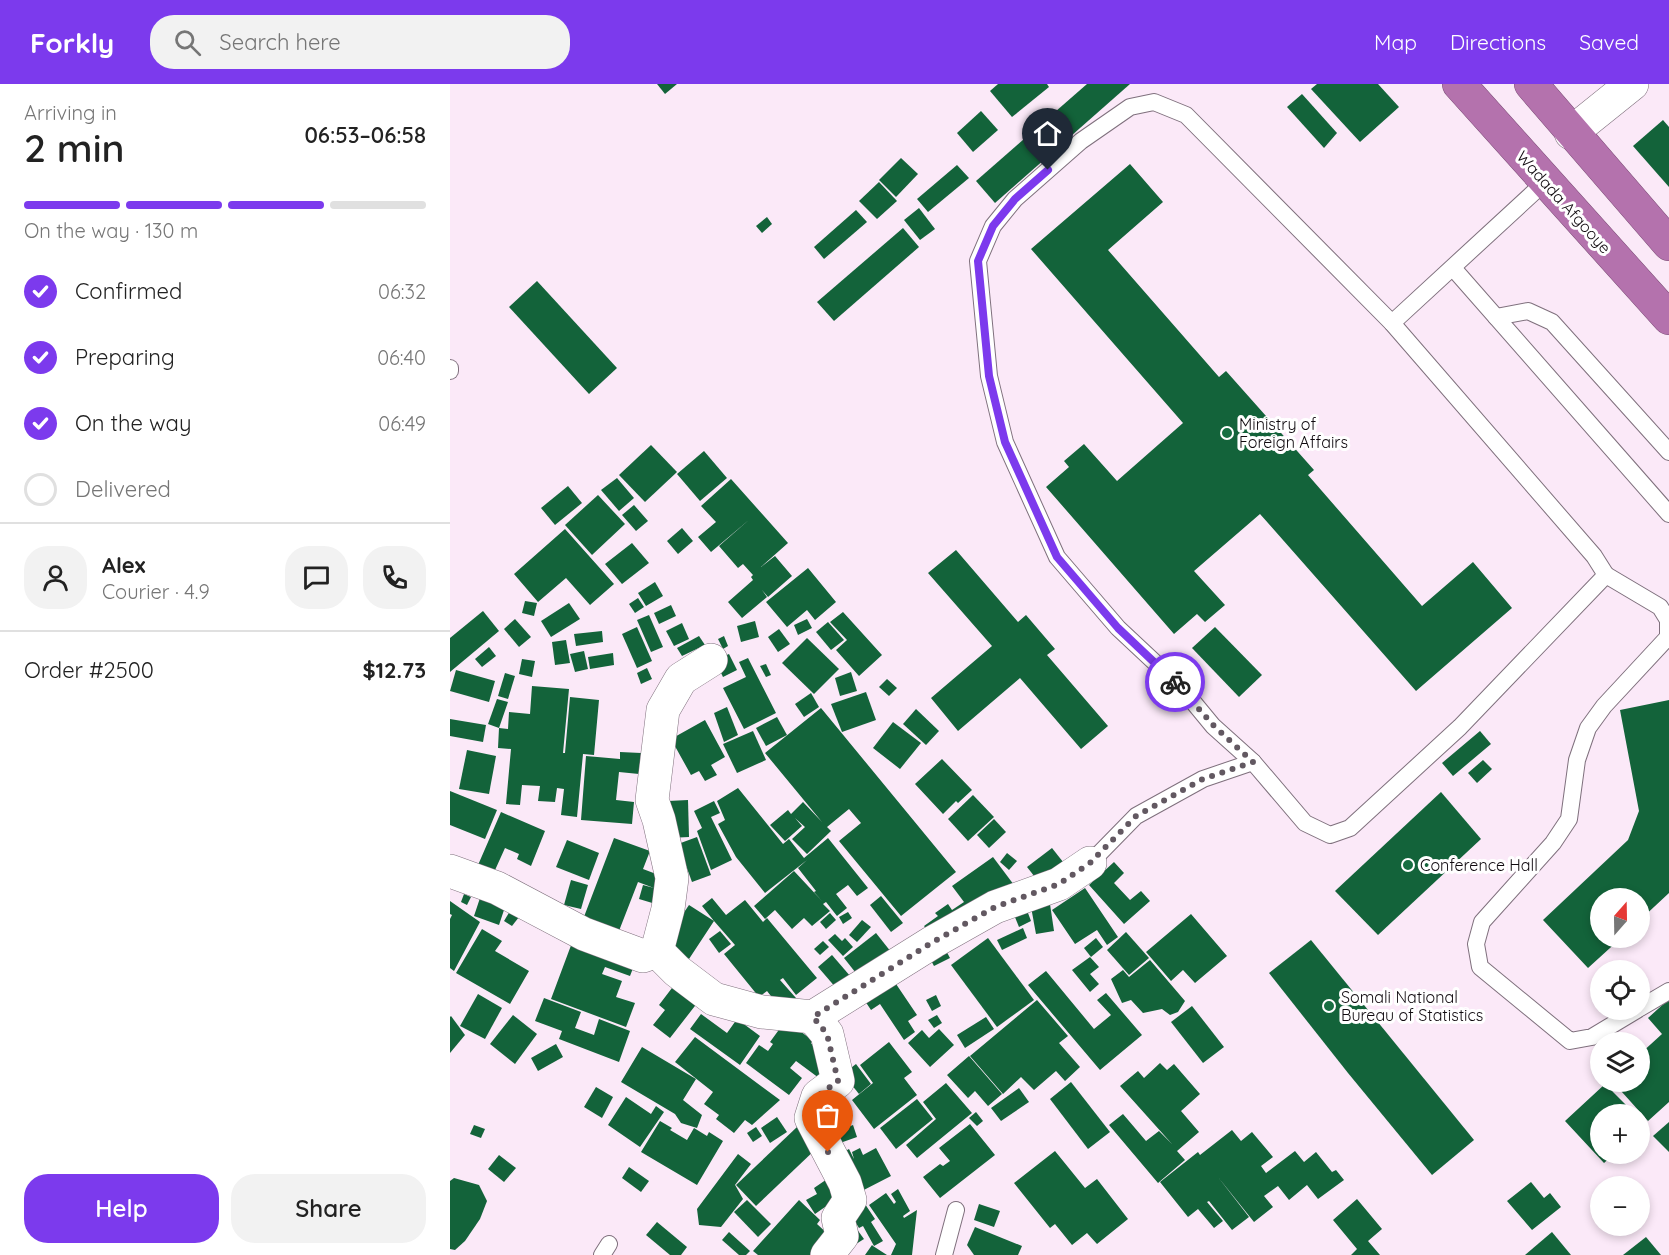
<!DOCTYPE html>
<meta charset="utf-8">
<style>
body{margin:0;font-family:Quicksand,sans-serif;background:#f2f2f2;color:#222;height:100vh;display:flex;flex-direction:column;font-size:22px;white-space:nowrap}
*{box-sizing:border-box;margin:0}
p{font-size:20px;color:#767676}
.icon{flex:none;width:33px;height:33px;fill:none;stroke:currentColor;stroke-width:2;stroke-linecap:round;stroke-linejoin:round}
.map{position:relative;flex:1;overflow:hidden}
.drawer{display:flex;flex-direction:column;background:#fff;width:450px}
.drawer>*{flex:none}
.needle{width:39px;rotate:20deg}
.buttons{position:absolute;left:1140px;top:804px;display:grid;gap:12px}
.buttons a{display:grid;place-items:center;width:60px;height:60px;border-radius:50%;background:#fff;box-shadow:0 3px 9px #0003;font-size:30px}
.pin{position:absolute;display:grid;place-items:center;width:51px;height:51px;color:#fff;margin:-62px -26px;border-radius:50% 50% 50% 0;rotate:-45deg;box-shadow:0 0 6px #0007}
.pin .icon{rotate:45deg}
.courier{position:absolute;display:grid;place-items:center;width:60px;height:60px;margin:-30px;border:4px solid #7c3aed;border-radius:50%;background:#fff;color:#222;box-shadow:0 2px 8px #0007}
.summary em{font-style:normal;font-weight:600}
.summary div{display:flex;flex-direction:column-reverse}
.summary{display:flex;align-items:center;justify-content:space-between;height:102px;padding:0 24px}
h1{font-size:39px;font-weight:600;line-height:45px}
.bar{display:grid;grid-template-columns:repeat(4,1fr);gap:9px 6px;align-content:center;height:72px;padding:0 24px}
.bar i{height:8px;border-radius:4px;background:#e0e0e0}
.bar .on{background:#7c3aed}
.bar p{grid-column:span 4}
.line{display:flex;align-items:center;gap:15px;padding:0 24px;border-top:2px solid #e0e0e0}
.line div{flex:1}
.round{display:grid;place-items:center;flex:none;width:63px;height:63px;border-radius:24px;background:#f2f2f2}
ol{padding:0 24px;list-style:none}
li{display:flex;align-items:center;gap:18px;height:66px}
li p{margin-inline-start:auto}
li .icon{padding:6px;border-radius:50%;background:#7c3aed;color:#fff;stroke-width:4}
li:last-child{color:#767676}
li i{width:33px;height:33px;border:3px solid #e0e0e0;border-radius:50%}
.primary-button{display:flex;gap:12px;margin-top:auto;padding:12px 24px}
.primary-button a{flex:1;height:69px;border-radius:24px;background:#7c3aed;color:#fff;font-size:24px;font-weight:600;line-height:69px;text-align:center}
.primary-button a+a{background:#f2f2f2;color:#222}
header{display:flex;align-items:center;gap:36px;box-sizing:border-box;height:84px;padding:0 30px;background:#7c3aed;color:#fff}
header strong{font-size:28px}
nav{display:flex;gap:33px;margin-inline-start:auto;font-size:21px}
.search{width:420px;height:54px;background:#f2f2f2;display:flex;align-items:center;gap:15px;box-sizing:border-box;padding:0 21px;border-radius:24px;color:#767676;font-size:22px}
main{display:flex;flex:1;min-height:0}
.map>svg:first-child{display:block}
.building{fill:#13633a}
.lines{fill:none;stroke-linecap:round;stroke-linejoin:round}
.lane-casing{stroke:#7f707d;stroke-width:18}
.street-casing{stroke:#7f707d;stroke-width:34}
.highway-casing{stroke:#7b4e76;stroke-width:34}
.lane{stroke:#fff;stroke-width:16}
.street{stroke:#fff;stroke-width:33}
.highway{stroke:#b472ad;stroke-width:33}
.done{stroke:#625861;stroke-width:6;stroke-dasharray:0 10.8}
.route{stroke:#7c3aed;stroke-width:8}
.poi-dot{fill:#166e41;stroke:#fff;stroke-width:2}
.labels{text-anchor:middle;stroke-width:6;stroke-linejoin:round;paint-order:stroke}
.street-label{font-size:16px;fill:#100a0f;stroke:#fff}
.poi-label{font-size:16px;fill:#100a0f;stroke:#fff;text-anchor:start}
</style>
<header>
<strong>Forkly</strong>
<div class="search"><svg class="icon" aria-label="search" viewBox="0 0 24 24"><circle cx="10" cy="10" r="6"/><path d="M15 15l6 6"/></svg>Search here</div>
<nav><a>Map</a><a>Directions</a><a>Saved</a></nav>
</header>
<main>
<section class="drawer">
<div class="summary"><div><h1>2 min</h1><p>Arriving in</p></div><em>06:53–06:58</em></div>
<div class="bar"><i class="on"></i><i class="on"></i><i class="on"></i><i></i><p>On the way · 130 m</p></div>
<ol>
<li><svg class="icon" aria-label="check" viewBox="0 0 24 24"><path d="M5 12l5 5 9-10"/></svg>Confirmed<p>06:32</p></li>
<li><svg class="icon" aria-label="check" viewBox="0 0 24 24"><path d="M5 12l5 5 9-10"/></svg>Preparing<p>06:40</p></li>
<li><svg class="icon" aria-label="check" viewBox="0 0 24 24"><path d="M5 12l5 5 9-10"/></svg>On the way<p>06:49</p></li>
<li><i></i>Delivered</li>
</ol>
<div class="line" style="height:108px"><a class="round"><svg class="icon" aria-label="person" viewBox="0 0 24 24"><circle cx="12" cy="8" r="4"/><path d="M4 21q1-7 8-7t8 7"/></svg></a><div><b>Alex</b><p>Courier · 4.9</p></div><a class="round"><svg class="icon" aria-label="chat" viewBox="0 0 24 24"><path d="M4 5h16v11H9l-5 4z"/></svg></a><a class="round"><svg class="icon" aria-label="phone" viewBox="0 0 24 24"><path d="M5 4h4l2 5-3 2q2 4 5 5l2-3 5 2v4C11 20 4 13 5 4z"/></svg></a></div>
<div class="line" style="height:78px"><div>Order #2500</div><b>$12.73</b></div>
<div class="primary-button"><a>Help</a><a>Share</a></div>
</section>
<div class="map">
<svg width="1219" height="1171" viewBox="0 0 1219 1171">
<rect width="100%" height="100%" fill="#fbe9f8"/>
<g class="building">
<polygon points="207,0 227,0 215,10"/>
<polygon points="548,0 597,0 599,3 562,33 540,7"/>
<polygon points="637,0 680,0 545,119 526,97"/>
<polygon points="867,0 928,0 949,23 910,58 861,5"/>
<polygon points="852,10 887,49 874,64 837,23"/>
<polygon points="531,27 548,46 523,68 507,49"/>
<polygon points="1213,36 1219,43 1219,103 1183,62"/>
<polygon points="451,74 468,90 446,113 429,96"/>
<polygon points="680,80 713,118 658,166 769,293 776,287 864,386 858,391 972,522 1023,478 1062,524 966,607 810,430 744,487 775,521 755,538 747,530 724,550 596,403 619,383 614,377 634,360 667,397 733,339 581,165"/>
<polygon points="507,81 519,94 478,128 467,115"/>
<polygon points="429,98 447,117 427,135 409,117"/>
<polygon points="469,124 485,145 470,156 454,136"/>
<polygon points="406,126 417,138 374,175 364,163"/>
<polygon points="317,133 322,140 312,149 306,142"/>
<polygon points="453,144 469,163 384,237 367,218"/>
<polygon points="87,197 167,284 139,310 59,223"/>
<polygon points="201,361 227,388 195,418 169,391"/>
<polygon points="254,367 277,394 250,417 227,390"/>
<polygon points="167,394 184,414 169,427 151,406"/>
<polygon points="281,395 338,459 311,483 325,472 342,492 318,513 312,506 317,513 292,534 278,518 303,496 301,493 303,491 293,480 288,484 269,462 300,435 261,468 248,453 266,438 251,422"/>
<polygon points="118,402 132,419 105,441 91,424"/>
<polygon points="148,411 175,440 142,471 115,441"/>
<polygon points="184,421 198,437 186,447 172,431"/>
<polygon points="232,444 243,457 228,470 217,457"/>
<polygon points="115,445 164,500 140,521 116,494 88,518 64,490"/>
<polygon points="182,459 199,479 172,500 155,480"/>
<polygon points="506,466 568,538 576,531 605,565 597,571 658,642 631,665 570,594 508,647 481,614 542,562 478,489"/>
<polygon points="358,484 386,518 365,536 357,526 337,543 316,518"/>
<polygon points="205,498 213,512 196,522 188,509"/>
<polygon points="188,514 194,523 185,529 179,520"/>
<polygon points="75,517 87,519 84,532 72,529"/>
<polygon points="119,519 130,535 101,553 91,537"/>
<polygon points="221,521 226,532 209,540 204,529"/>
<polygon points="33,527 49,547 0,588 0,554"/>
<polygon points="393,528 432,571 409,592 386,566 397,556 380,538"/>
<polygon points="199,531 213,563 201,568 187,536"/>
<polygon points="65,535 81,553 69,563 54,545"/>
<polygon points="357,535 362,544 348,551 344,541"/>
<polygon points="305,537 309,553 291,558 287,542"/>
<polygon points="378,538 394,556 381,566 366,548"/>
<polygon points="232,539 239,555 224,562 216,547"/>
<polygon points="187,543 202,577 187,584 172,550"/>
<polygon points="765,543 812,591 789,613 742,564"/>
<polygon points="329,545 340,560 328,568 318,553"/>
<polygon points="152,547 153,558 126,562 124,550"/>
<polygon points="249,552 255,561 232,572 227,564"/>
<polygon points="274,552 278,562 273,565 268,555"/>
<polygon points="357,554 389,585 364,610 332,579"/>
<polygon points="116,556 120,579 105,581 102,558"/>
<polygon points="39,563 46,572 32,583 25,575"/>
<polygon points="134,567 138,585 125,588 120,570"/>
<polygon points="163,569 164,581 140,585 138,573"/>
<polygon points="279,570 287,586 273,593 265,576"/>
<polygon points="298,574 326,629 294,645 273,604 296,593 289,578"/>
<polygon points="72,575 85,577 82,593 69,590"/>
<polygon points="316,580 321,591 316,593 310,582"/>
<polygon points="197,584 202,595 191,600 187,589"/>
<polygon points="6,586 45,597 39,618 0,607"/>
<polygon points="401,588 407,607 390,612 385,594"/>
<polygon points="55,589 65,592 58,615 48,612"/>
<polygon points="437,595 447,604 439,612 429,603"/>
<polygon points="82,602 119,605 113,669 115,669 120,613 149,616 144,671 133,670 127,733 111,731 114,705 107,704 105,718 88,717 90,702 72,701 70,721 56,720 61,665 48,664 49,644 58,645 59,628 80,630"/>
<polygon points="416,608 426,636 392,648 381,620"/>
<polygon points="361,609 369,623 354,633 345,620"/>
<polygon points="47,615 58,618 49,644 38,640"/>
<polygon points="1219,616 1219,809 1190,836 1190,814 1150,814 1150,854 1171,854 1138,884 1093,836 1178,756 1189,727 1170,626"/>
<polygon points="277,623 288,651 274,658 264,629"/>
<polygon points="371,624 506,788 451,832 389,757 411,739 399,725 377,743 381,747 357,770 342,755 355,743 345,734 352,742 335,757 320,741 338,726 341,730 353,718 372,738 315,669"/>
<polygon points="466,625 489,647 476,661 453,640"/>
<polygon points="327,633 337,651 316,662 306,644"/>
<polygon points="0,635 36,641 33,658 0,652"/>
<polygon points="255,636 275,673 261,681 267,691 255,697 249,687 241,691 221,655"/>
<polygon points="443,638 471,659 450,685 423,664"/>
<polygon points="303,647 316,676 287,689 273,660"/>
<polygon points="1030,647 1041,660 1003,692 992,679"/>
<polygon points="17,666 46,672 39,710 9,705"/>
<polygon points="170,668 191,669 189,690 169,688 166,716 184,718 182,740 131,736 136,672 170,675"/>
<polygon points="492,675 522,706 508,719 506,717 493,730 465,700"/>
<polygon points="1033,676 1042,685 1027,699 1018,689"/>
<polygon points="288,704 333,760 339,755 354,774 378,754 418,804 407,812 398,801 386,810 397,824 387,832 376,818 373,820 380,827 362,842 354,834 342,845 325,826 315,835 304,822 344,787 372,817 364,808 366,807 348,784 357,776 315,809 286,773 268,740 275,736 267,717"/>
<polygon points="0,707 47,726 35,755 0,741"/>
<polygon points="991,708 1031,755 928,851 885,807"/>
<polygon points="523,711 544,733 518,757 498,735"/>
<polygon points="238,716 239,753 219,754 218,717"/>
<polygon points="264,717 270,729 261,733 282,776 261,786 247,747 252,744 244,727"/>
<polygon points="51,728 95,747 81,782 67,775 69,770 55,764 41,795 25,788"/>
<polygon points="544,735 556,748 539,764 527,751"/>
<polygon points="247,753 261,791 242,798 228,760"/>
<polygon points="164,754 200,767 193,785 214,793 209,821 189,815 193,801 204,804 188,798 167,852 132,838"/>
<polygon points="117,756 149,769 139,796 106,783"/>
<polygon points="602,764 617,783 592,802 577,783"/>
<polygon points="557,769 567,777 559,786 550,778"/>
<polygon points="543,773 564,801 483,854 474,842 488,832 485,829 498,820 502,826 514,818 502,802"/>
<polygon points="664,778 674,789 664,799 680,816 691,807 700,817 674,840 639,801"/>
<polygon points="121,796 138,801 131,825 114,821"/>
<polygon points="635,804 668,853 657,861 647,846 625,860 602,826"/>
<polygon points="14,810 21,813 17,821 11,818"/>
<polygon points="431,812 453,839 441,848 420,821"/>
<polygon points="30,814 55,823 49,841 24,832"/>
<polygon points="262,814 276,831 295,816 313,838 317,834 367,894 346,911 333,894 330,896 346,914 332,926 317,907 309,913 274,870 285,861 264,837 239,875 214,858 239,821 264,837 252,822"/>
<polygon points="0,817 30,838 4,887 0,884 0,835 2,831 0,830"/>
<polygon points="600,820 604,847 586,850 581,823"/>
<polygon points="575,821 581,837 569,843 562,826"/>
<polygon points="60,827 69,833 62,842 54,837"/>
<polygon points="398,828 402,834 393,840 389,833"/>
<polygon points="380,829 386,836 376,845 370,838"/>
<polygon points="741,830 777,872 745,899 733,886 721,897 696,868"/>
<polygon points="412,836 421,843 407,858 399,851"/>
<polygon points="573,844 577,854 552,866 547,856"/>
<polygon points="32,845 52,857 45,867 79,887 60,920 6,889"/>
<polygon points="270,847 281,860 269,869 259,855"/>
<polygon points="676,848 699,874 679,891 657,866"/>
<polygon points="426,849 445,873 413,898 394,874"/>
<polygon points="385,850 392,857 395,854 403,863 393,872 378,856"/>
<polygon points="538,854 584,916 547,943 501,881"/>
<polygon points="646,854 653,863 641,873 634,864"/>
<polygon points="123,856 185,879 180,892 155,883 152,890 172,897 166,913 185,919 176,943 101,915"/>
<polygon points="861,856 1024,1056 982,1091 898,989 819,889"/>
<polygon points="373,857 379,863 370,871 364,865"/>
<polygon points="492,859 500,874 484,882 476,867"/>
<polygon points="382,871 407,900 393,912 368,883"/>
<polygon points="640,873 649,883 640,890 649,900 640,908 622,886"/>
<polygon points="700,876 735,917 728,928 720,931 712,925 693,929 681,916 672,919 661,895 673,886 679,893"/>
<polygon points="596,887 644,945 661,931 647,916 656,909 692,951 650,986 578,901"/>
<polygon points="444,897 467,931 458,937 465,948 454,956 430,920 421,926 415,917"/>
<polygon points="225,900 248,918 220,954 203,941 215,926 209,921"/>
<polygon points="28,910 52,924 35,955 10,942"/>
<polygon points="486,911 491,922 482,927 476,916"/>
<polygon points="94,914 131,928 125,944 144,951 149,935 180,947 169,978 109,955 112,947 85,937"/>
<polygon points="1219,915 1219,1018 1198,1037 1163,998 1190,998 1190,970 1212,950 1198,934"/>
<polygon points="587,916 618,952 609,959 630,983 615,997 606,987 584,1006 571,993 553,1010 520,972"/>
<polygon points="742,922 774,963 753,979 721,938"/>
<polygon points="251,930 277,949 287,935 310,952 290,981 240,945"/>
<polygon points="63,931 87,950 65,980 40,960"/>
<polygon points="487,931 492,939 484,944 478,936"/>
<polygon points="1,932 15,951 0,969 0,933"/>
<polygon points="536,933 544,945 515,964 507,951"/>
<polygon points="336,936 363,957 361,959 380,985 373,997 346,977 340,984 352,994 339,1011 296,979 309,961 318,967 323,960 320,958"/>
<polygon points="489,945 504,961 480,983 458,959 472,946 479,954"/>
<polygon points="245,953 330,1016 302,1041 295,1036 284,1049 266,1035 269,1031 254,1020 263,1008 225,978"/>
<polygon points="439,958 462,988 454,994 467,1011 424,1045 402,1016 423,999 410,981"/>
<polygon points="106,960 113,973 88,987 81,974"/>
<polygon points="192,963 246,995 233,1016 252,1031 247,1044 231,1039 225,1030 171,998"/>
<polygon points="519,972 552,1010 538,1022 525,1007 518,1014 497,991"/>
<polygon points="710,979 717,986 724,980 750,1010 731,1027 749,1048 727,1067 735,1076 708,1099 659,1041 673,1030 696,1057 709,1047 722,1060 670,1002 688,987 694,994"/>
<polygon points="406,980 421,1000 409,1010 393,990"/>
<polygon points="621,998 660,1048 638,1065 600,1015"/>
<polygon points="496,999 522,1029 467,1074 456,1061 486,1035 473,1018"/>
<polygon points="1155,1000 1185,1030 1150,1030 1150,1070 1164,1070 1154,1079 1115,1037"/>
<polygon points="146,1003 163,1013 152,1034 134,1023"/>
<polygon points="569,1004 579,1018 551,1037 541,1024"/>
<polygon points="176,1013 201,1030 206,1022 214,1028 190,1063 158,1041"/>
<polygon points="467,1015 483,1035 446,1065 430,1044"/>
<polygon points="526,1028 533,1037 527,1042 519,1034"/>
<polygon points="327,1033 337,1048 320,1059 311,1044"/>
<polygon points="210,1037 222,1044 220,1046 237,1056 244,1044 257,1052 259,1048 273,1057 247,1101 191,1068"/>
<polygon points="1219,1038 1219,1068 1203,1052"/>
<polygon points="520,1040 545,1071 490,1114 473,1093 490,1080 493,1082 500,1077 489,1064"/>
<polygon points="24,1041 35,1045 31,1054 20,1050"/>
<polygon points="403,1041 407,1053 390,1059 385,1048"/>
<polygon points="306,1043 312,1052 303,1058 297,1049"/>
<polygon points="347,1043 367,1064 306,1122 286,1101"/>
<polygon points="782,1046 791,1057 802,1048 823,1073 811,1082 816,1089 845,1067 854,1078 866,1068 882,1088 886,1086 894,1096 868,1115 857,1101 839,1116 828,1102 814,1112 823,1123 804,1138 768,1093 799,1133 782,1146 759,1117 757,1118 773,1137 764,1144 748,1125 738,1133 710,1098 748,1068 750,1071"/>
<polygon points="410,1064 413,1071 426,1064 441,1092 406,1110 386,1072 399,1065 404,1075 402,1068"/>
<polygon points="605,1067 635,1104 647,1095 678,1135 647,1160 637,1149 622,1161 605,1140 600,1144 564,1099"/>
<polygon points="288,1070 301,1080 285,1101 284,1099 293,1115 271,1143 249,1141 247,1125"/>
<polygon points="49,1071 66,1084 54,1098 38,1085"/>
<polygon points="179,1083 199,1097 191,1108 172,1094"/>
<polygon points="383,1091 397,1114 376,1126 375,1123 365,1130 356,1116 367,1110 364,1104"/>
<polygon points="4,1094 29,1101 37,1117 30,1135 15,1157 5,1166 0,1165 0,1097"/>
<polygon points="1081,1098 1094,1114 1100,1109 1111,1123 1082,1146 1057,1117"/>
<polygon points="448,1105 460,1127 453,1132 454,1134 467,1126 462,1171 441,1171 446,1160 419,1121 436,1109 444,1120 446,1118 441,1110"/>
<polygon points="907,1115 932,1145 918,1157 930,1171 901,1171 907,1165 883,1136"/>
<polygon points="297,1116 321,1140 308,1153 284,1128"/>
<polygon points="349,1116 370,1136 367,1140 380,1152 364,1171 308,1171 303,1167"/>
<polygon points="413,1117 425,1135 421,1138 433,1157 424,1162 413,1142 409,1144 398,1126"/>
<polygon points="529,1120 550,1127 544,1143 524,1136"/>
<polygon points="207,1138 237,1163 231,1171 220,1171 196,1151"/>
<polygon points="525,1143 572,1162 568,1171 524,1171 517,1161"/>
<polygon points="406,1144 414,1155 406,1160 398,1149"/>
<polygon points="279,1148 300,1167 296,1171 289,1171 272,1156"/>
<polygon points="1102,1148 1121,1171 1075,1171"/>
<polygon points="1196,1153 1211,1171 1173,1171"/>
<polygon points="422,1161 423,1162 437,1171 415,1171"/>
</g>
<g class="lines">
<defs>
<g id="lane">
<polygon points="704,18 736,31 942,239 1144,472 1156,491 1010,643 900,744 880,751 855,739 803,678 763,642 730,602 668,544 607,473 555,358 539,292 528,177 543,142 565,115 631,57 680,23"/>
<polyline points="1003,184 1219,430"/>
<polyline points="1046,233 1078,227 1102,238 1219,368"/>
<polyline points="942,239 1095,98"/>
<polyline points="0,284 0,287"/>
<polyline points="1156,491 1210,523 1218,536 1218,553 1154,622 1138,644 1127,676 1119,735 1103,759 1032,838 1026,860 1030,883 1120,957 1142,953 1187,926"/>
<polyline points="640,779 686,732 753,695 803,678"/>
<polyline points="1190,924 1219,907"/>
<polyline points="152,1171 159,1160"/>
<polyline points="494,1171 506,1126"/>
</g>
<g id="street">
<polyline points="1121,49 1182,0"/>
<polyline points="261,576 231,595 213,626 202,716 209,736 222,794 218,825 207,867 227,887 264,915 312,928 363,933 483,858 545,823 609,800 640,779"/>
<polyline points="0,787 47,804 134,850 193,872 207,867"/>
<polyline points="363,933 377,950 388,997 368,1012 361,1034 395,1099 400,1116 388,1134 392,1152 377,1171"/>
</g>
<g id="highway">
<polyline points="1009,0 1219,234"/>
<polyline points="1081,0 1219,160"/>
</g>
</defs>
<use href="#lane" class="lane-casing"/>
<use href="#street" class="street-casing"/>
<use href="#highway" class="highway-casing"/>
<use href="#lane" class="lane"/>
<use href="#street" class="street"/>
<use href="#highway" class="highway"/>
</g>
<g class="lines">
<polyline class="done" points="378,1068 361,1034 368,1012 388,997 377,950 363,933 483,858 545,823 609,800 640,779 686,732 753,695 803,678 764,642 725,598"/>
<polyline class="route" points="598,86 565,115 543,142 528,177 539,292 555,358 607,473 668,544 725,598"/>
</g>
<g class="poi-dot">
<circle cx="777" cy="349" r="6"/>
<circle cx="958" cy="781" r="6"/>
<circle cx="879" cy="922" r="6"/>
</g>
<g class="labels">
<g class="street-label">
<text transform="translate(1114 118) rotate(48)" y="6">Wadada Afgooye</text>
</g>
<g class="poi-label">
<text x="789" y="346">Ministry of<tspan x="789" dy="18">Foreign Affairs</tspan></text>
<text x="970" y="787">Conference Hall</text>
<text x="891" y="919">Somali National<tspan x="891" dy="18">Bureau of Statistics</tspan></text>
</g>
</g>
</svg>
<div class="buttons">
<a><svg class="needle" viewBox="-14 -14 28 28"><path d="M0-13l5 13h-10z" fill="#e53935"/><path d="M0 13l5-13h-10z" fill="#767676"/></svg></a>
<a><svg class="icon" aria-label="locate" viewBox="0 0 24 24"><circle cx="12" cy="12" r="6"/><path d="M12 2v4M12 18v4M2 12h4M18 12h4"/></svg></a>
<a><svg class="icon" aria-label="layers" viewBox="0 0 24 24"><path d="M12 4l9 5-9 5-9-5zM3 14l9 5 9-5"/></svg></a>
<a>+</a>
<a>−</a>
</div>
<div class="pin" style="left:378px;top:1068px;background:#ea580c"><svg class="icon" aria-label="bag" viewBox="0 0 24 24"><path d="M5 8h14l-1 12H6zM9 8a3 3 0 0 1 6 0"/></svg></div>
<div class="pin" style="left:598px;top:86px;background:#1f2937"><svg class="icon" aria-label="home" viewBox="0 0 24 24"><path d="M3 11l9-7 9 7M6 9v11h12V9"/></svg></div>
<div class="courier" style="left:725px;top:598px"><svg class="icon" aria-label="bike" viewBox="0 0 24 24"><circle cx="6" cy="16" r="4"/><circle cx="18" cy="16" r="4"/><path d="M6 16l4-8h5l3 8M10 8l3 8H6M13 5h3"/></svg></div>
</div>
</main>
